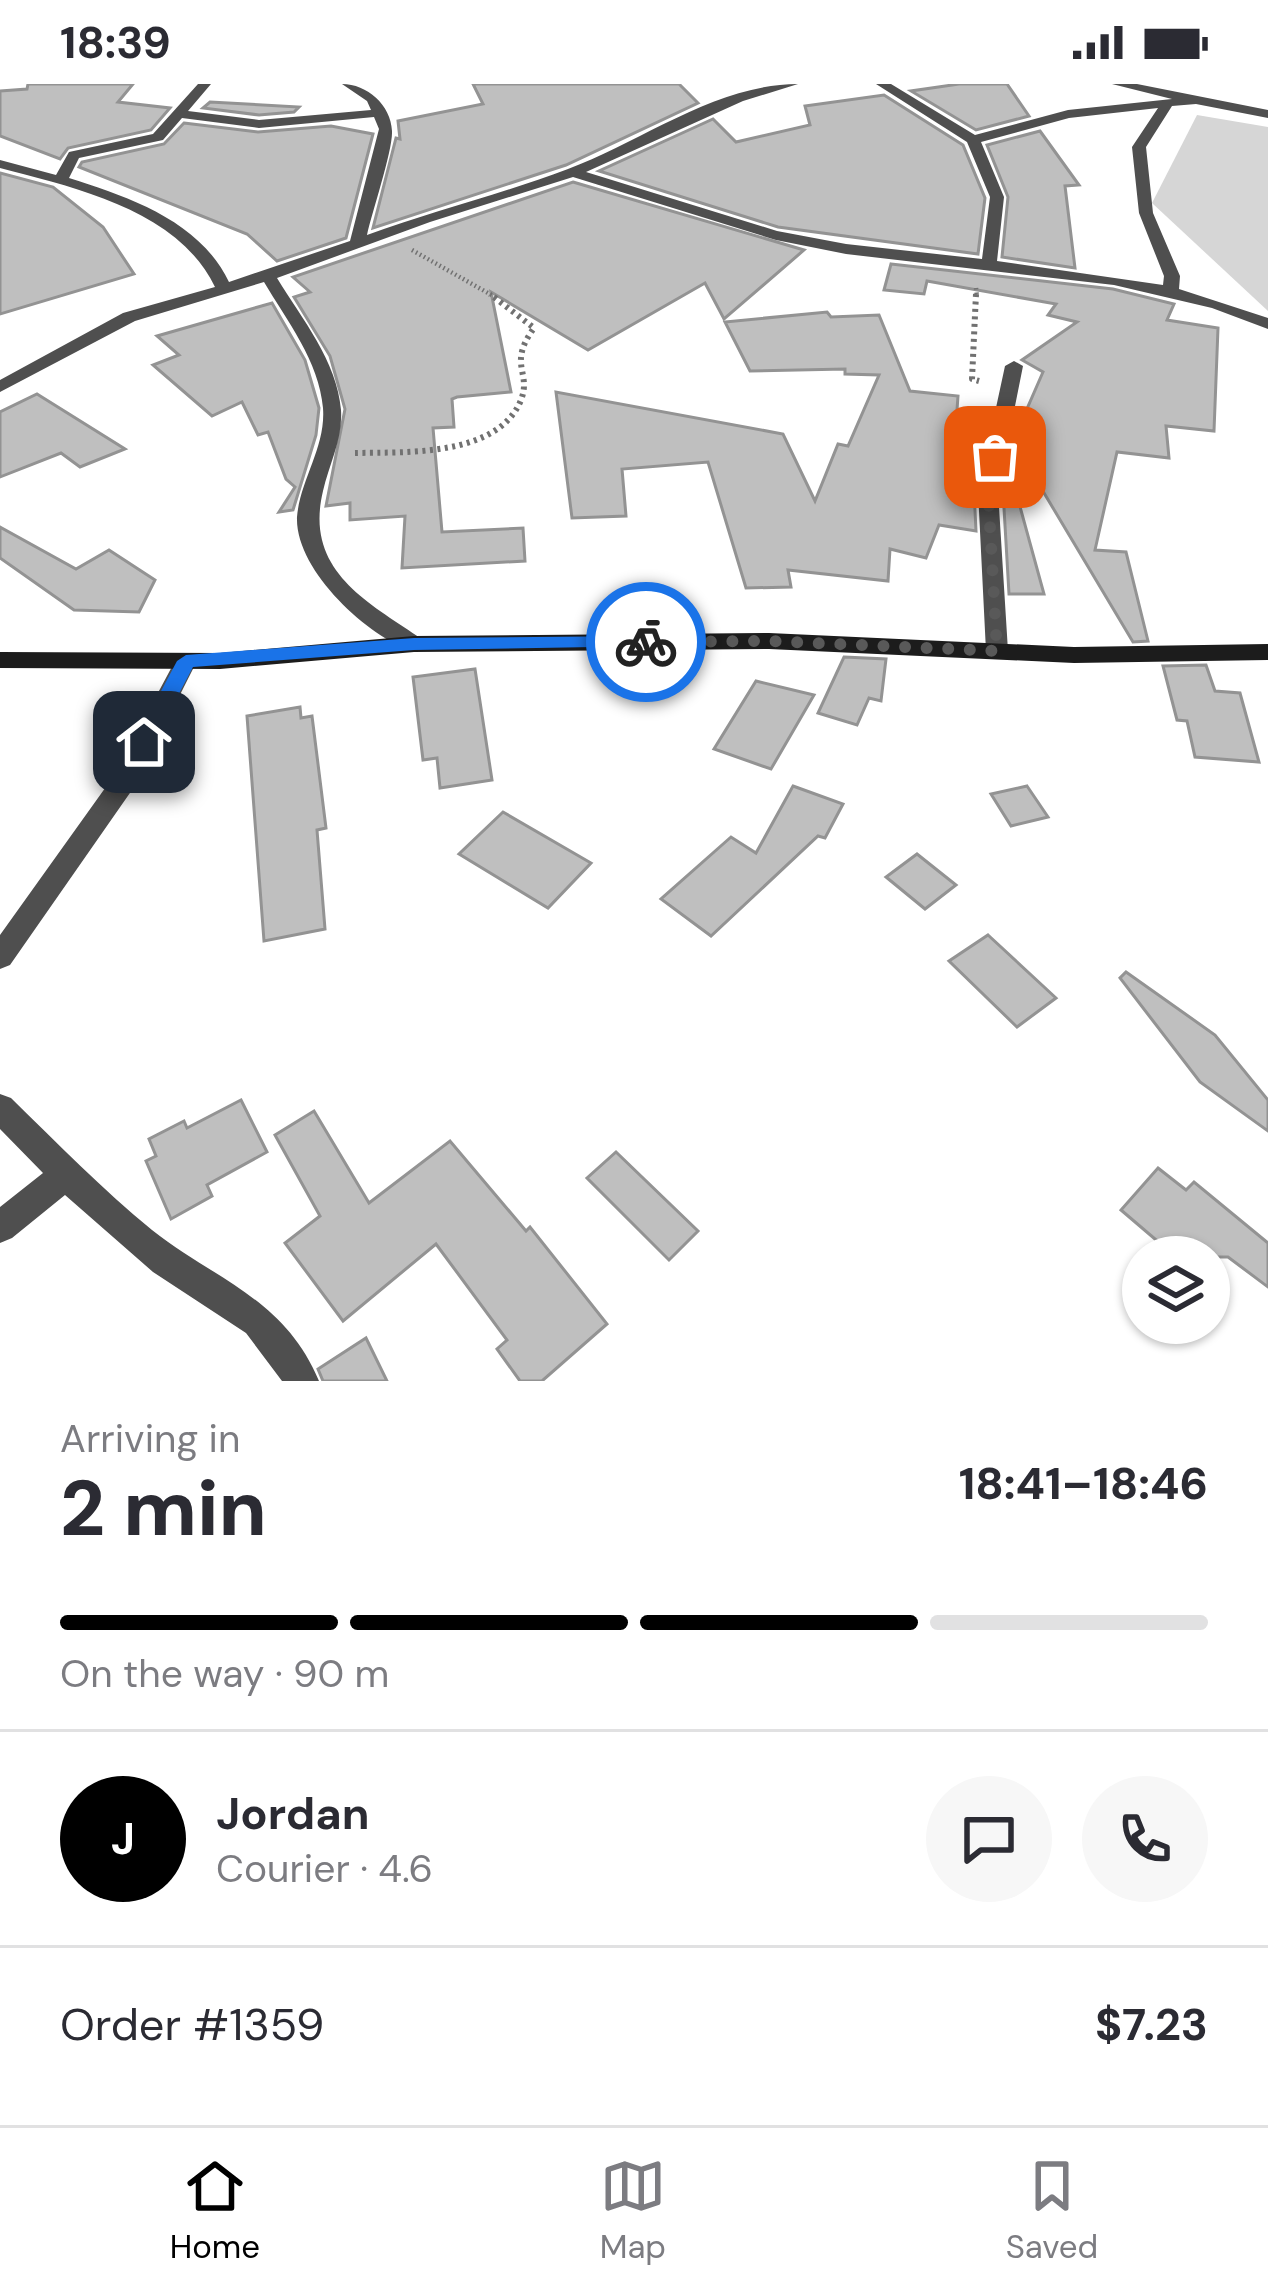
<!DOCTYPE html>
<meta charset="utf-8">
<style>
body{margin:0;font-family:"DM Sans",sans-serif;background:#f7f7f7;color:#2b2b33;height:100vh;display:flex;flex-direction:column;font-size:45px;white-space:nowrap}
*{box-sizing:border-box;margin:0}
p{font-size:39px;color:#7c7c81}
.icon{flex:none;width:66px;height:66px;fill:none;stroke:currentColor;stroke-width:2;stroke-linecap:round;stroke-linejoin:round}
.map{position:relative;height:1297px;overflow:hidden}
.sheet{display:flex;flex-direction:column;background:#fff;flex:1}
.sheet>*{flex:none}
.fabs{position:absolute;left:1122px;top:1152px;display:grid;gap:24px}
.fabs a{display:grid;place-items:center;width:108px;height:108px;border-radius:50%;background:#fff;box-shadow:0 3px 9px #0004;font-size:60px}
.pin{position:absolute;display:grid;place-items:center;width:102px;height:102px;color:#fff;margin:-51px;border-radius:24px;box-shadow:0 6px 18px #0006}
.courier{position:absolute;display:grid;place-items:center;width:120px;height:120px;margin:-60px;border:9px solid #1a73e8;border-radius:50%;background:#fff;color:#222;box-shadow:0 3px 15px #0007}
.overview em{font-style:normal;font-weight:800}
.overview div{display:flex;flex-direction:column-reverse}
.overview{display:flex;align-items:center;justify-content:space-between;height:204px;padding:0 60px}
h1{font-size:78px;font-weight:800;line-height:90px}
.bar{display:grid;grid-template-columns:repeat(4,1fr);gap:18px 12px;align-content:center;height:144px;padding:0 60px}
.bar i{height:15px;border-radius:9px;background:#e1e1e2}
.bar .current{background:#000}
.bar p{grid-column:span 4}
.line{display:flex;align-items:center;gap:30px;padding:0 60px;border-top:3px solid #e1e1e2}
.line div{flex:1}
.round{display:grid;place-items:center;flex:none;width:126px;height:126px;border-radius:63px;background:#f7f7f7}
.status{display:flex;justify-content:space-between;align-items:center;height:84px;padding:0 60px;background:#fff;direction:ltr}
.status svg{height:33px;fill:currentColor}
.tabs{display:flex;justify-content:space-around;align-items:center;height:168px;border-top:3px solid #e1e1e2;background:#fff;font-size:33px;color:#7c7c81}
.tabs a{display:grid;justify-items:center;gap:6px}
.tabs .current{color:#000}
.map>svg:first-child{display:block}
.green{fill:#d6d6d6}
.building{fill:#bfbfbf;stroke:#939393;stroke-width:3}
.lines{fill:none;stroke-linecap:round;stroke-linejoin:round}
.path-far1{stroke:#717171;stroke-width:4.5;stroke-dasharray:1.5 3;stroke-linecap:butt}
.path{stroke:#717171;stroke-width:6;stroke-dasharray:3 4.5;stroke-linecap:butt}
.street{fill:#4f4f4f;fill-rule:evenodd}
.secondary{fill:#1c1c1c;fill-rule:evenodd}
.route{fill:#1a73e8}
.done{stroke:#595959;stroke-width:12;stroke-dasharray:0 21.6}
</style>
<div class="status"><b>18:39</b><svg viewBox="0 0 49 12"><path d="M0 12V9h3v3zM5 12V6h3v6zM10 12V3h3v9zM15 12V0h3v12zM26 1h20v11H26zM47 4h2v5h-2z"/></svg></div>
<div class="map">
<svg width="1268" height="1297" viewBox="0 0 1268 1297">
<rect width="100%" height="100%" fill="#fff"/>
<polygon class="green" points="1197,31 1268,43 1268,227 1152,119"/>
<g class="building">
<polygon points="28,0 133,0 118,18 170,24 151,46 68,64 60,75 0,52 0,7 27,5"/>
<polygon points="473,0 679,0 698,19 566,81 373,144 396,54 400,55 398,37 483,20"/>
<polygon points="959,0 1007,0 1029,32 976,46 911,7"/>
<polygon points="884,11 963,61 985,114 978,170 778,143 599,87 713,35 736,58 810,41 805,22"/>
<polygon points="210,18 299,23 294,28 259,31 203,24"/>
<polygon points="184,39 258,48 331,42 373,50 346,154 277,177 247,150 79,83 82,78 164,60"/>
<polygon points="1040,47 1079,101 1065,102 1075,184 1002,173 1008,113 987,61"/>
<polygon points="0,89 53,103 103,143 134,190 0,230"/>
<polygon points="573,98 804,166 724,235 705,199 588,266 491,208 511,308 457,313 452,315 454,343 433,344 442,448 523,444 525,477 402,484 405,432 350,436 350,419 326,422 345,325 330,272 294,213 310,208 293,193"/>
<polygon points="891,180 1113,205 1174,220 1167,236 1218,244 1214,347 1166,342 1169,374 1117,368 1095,466 1126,468 1148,557 1133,558 1013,357 1043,288 1022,276 1077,238 1048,231 1056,220 927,197 924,210 884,206"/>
<polygon points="272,219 305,276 319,324 316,351 293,426 279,428 295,403 286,395 268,348 258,351 242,318 212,332 153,281 179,271 157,252"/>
<polygon points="827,228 831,233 879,231 910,307 958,312 956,340 986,347 974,406 976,447 939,441 926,474 890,465 888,497 788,486 791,503 746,504 708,378 622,385 626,432 572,434 556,308 783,350 815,417 838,360 848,362 879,291 845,290 845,285 750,287 725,238"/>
<polygon points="37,310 125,365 80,383 61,369 0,393 0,328"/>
<polygon points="1008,379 1044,510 1009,510 1003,407"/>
<polygon points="0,443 76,485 109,466 155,496 139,528 74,526 0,474"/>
<polygon points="844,573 886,575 881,617 869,614 857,641 818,629"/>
<polygon points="1206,581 1215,607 1240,609 1259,678 1195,673 1187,637 1177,636 1163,582"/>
<polygon points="475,585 492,696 440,704 437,674 423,676 413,593"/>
<polygon points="756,597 814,611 771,685 714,665"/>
<polygon points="300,623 301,634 312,632 326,744 317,746 325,845 264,857 247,632"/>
<polygon points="793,702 843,720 825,754 818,752 711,852 661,815 731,753 756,769"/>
<polygon points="1027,702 1048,733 1011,742 991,710"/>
<polygon points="503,728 591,779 548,824 459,770"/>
<polygon points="917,770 956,801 925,825 886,793"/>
<polygon points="988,851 1056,914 1017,943 949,877"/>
<polygon points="1126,888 1215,951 1268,1016 1268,1047 1200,998 1120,894"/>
<polygon points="241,1016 267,1068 207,1101 212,1112 171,1135 146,1077 156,1072 149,1055 184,1037 187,1044"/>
<polygon points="314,1027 369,1119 450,1057 526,1147 530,1143 607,1240 542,1297 520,1297 497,1265 507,1256 436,1160 343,1237 285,1159 320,1132 275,1051"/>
<polygon points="616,1068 698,1147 669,1176 587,1094"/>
<polygon points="1158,1084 1186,1106 1194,1098 1268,1159 1268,1203 1228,1173 1176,1173 1121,1126"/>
<polygon points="366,1254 387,1297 323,1297 318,1285"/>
</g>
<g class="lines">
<g class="path-far1">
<polyline points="412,166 495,213"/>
<polyline points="976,204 977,213"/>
</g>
<g class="path">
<polyline points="976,210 972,295 979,297"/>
<path d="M355 369C405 368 498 373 521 316 532 288 507 281 534 244L490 210"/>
</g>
<g class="street">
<path d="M198 0H211L188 27 259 36 371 26 367 17 342 0C367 0 391 21 392 47 393 66 372 128 367 151 433 127 502 110 568 85 642 57 717 0 798 0L743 17 586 88 777 147 846 160 982 175 990 113 967 58 876 0H891L975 51 1068 26 1172 15 1112 0H1137L1268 26V34L1196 20 1172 22 1146 63 1153 129 1180 192 1179 205 1268 234V245L1212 224 1114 201 846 170 776 156 573 93 430 138 277 194C302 235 337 277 341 326 343 355 329 380 323 407 304 486 366 517 422 555L425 560 422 565 414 568C368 553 295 486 297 433 300 396 326 363 323 324 319 277 287 237 264 198L135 237 0 308V296L123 229 215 203C178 126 76 104 0 84V76L56 91 69 68 153 50ZM1158 24 1132 63 1139 129 1164 192 1163 201 997 177 1004 113 981 58 1069 34ZM374 33 379 45 350 157 229 198C200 137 129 113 69 94L79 74 163 56 182 34 259 44Z"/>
<polygon points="1014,277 1023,282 998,407 1008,567 997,575 986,567 978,407 1005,282"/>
<polygon points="186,569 197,577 132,706 10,881 0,885 0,851 113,693 175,577"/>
<path d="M0 1010 11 1014C57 1059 102 1105 152 1146 217 1197 284 1214 319 1297H282L246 1249 153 1188 65 1111 12 1154 0 1159V1123L43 1089 0 1045Z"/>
</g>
<polygon class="secondary" points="769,549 1074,563 1268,560 1268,576 1074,579 769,565 414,568 220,585 0,584 0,568 220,569 414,552"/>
</g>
<polygon class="route" points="646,552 655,558 652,562 414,566 193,583 151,663 137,663 134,658 177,577 186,571 414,554"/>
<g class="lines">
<polyline class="done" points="646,558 769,557 997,567 988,407 995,373"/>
</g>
</svg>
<div class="fabs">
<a><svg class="icon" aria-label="layers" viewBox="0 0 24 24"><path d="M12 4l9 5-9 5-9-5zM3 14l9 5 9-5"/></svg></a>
</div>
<div class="pin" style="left:995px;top:373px;background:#ea580c"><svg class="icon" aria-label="bag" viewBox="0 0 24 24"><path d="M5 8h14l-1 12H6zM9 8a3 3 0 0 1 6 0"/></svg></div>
<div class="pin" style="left:144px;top:658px;background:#1f2937"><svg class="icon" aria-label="home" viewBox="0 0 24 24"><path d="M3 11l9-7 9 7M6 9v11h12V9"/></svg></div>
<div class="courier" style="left:646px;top:558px"><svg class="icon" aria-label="bike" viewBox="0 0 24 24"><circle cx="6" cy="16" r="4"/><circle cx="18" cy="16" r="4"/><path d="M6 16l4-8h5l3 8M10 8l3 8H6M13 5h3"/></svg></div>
</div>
<section class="sheet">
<div class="overview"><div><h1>2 min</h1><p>Arriving in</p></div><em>18:41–18:46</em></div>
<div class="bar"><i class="current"></i><i class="current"></i><i class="current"></i><i></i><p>On the way · 90 m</p></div>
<div class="line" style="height:216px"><b class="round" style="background:#000;color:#fff">J</b><div><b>Jordan</b><p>Courier · 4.6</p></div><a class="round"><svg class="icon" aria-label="chat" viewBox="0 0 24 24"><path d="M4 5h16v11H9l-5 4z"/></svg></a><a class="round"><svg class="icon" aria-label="phone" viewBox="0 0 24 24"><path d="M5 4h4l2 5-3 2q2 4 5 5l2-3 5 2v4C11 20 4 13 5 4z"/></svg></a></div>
<div class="line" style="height:156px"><div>Order #1359</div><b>$7.23</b></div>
</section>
<nav class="tabs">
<a class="current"><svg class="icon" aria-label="home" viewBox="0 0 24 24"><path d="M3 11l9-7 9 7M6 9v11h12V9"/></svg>Home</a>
<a><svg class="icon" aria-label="map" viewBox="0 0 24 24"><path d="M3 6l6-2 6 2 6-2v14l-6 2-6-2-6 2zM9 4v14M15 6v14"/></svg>Map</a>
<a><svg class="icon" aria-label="saved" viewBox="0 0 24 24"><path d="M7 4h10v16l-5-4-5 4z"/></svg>Saved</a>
</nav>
